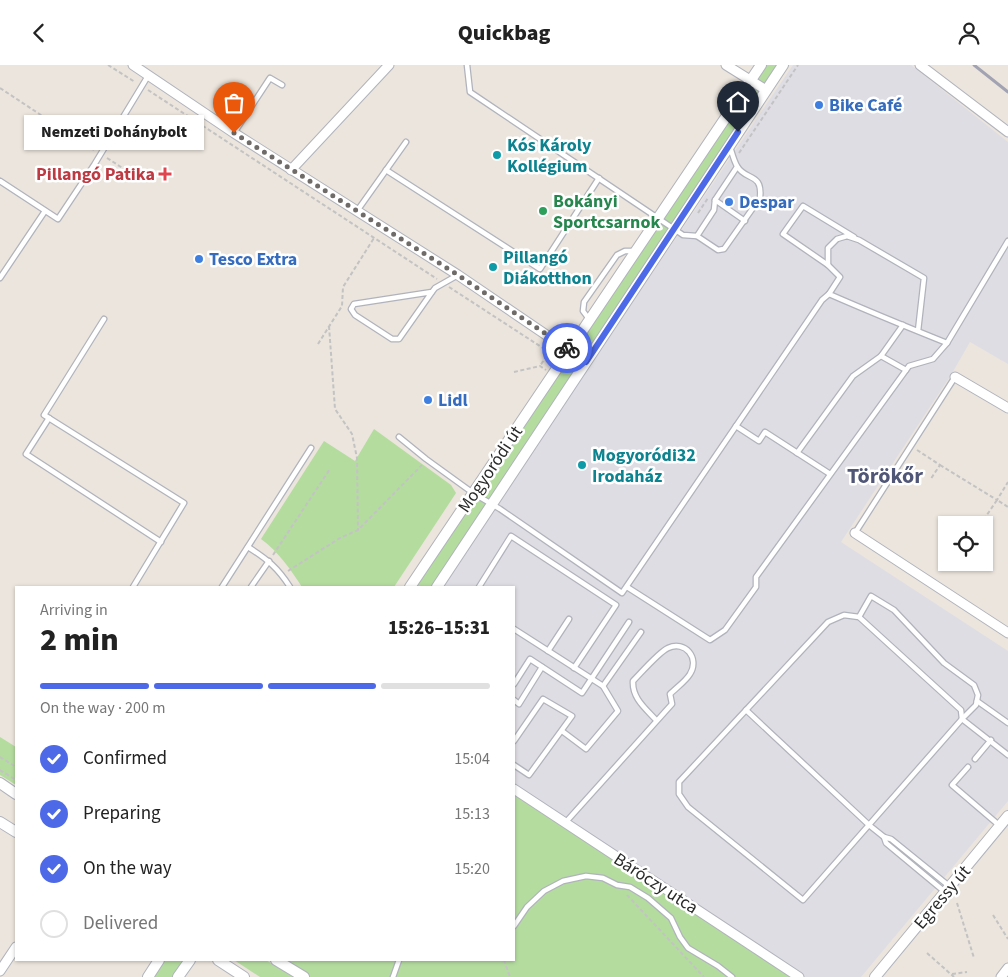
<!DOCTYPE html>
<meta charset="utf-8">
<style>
body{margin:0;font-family:"Source Sans 3",sans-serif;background:#f2f2f2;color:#222;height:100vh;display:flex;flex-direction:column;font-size:19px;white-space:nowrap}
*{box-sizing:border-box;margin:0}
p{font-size:16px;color:#767676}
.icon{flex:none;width:28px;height:28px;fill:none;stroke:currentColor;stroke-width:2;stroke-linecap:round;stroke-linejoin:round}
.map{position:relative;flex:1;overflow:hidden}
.details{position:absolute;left:15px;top:521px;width:500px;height:375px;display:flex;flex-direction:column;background:#fff;border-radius:0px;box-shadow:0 1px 4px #0004}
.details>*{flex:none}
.controls{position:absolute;left:938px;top:451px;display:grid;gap:10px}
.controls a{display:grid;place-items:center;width:55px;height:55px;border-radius:0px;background:#fff;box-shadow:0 1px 4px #0004;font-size:25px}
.pin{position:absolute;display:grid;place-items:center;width:42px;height:42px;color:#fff;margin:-51px -21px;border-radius:50% 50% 50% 0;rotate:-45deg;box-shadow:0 0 5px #0007}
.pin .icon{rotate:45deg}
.courier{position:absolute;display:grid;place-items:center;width:50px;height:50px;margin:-25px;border:4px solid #4d69e8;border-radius:50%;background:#fff;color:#222;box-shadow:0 1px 6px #0007}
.bubble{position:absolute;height:35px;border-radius:0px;background:#fff;box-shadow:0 1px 4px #0004;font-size:16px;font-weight:800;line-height:35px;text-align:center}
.summary em{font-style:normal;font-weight:800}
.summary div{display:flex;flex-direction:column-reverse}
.summary{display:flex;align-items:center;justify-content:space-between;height:85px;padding:0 25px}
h1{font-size:32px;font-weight:800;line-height:38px}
.bar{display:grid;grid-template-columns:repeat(4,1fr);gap:8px 5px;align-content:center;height:60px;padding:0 25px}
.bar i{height:6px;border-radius:4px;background:#e0e0e0}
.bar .current{background:#4d69e8}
.bar p{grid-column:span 4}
ol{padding:0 25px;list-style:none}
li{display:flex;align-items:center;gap:15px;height:55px}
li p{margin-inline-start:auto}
li .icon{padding:5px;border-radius:50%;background:#4d69e8;color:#fff;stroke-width:4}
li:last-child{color:#767676}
li i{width:28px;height:28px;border:2px solid #e0e0e0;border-radius:50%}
header{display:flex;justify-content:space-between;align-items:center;height:65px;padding:0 25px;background:#fff;font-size:22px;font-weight:800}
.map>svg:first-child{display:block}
.industrial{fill:#dfdde4}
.green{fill:#b4dc9f}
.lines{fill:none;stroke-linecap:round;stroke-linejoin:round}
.service-casing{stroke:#b1b3bc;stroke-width:7}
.minor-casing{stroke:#b1b3bc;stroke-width:11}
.tertiary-casing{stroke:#b1b3bc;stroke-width:12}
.path{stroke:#c3c3c3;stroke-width:2;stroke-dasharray:4 2.5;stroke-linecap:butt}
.service{stroke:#fff;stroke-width:4.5}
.minor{stroke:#fff;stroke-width:9}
.tertiary{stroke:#fff;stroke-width:10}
.rail{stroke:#a1a3b2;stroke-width:3}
.done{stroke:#6e6b69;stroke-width:5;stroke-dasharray:0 9}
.route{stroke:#4d69e8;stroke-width:6}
.shop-dot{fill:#3f7fe0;stroke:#fff;stroke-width:2}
.culture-dot{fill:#0f9aa8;stroke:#fff;stroke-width:2}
.health-dot{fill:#e0444e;stroke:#fff;stroke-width:2}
.leisure-dot{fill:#2e9e5b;stroke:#fff;stroke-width:2}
.labels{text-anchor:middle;stroke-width:5;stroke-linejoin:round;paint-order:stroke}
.shop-label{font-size:18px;font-weight:bold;fill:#366cbe;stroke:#fff;text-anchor:start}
.culture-label{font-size:18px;font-weight:bold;fill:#0d838f;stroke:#fff;text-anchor:start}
.health-label{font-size:18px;font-weight:bold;fill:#be3a42;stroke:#fff;text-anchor:end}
.leisure-label{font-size:18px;font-weight:bold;fill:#27864d;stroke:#fff;text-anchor:start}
.street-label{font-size:18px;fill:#2a2a2a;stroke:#fff}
.district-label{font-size:22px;font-weight:bold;fill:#4f5676;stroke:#fff}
</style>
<header><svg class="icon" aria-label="back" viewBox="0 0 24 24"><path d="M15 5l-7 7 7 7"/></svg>Quickbag<svg class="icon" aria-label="person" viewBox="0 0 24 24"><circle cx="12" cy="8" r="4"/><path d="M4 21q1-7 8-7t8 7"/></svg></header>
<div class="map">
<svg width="1008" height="912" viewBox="0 0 1008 912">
<rect width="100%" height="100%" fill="#ebe5dd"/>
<polygon class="industrial" points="793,0 911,0 1008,77 1008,299 970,277 951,310 841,477 1008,586 1008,736 861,912 803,912 514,722 514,522 440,522"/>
<g class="green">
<polygon points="761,0 783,0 437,522 410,522"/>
<path d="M374 364 451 420 456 428 394 522H302C290 504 279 487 261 474L324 376 355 396Z"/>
<polygon points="0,672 16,682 16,720 0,710"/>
<polygon points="514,724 799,912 304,912 276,895 514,895"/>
<polygon points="159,895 190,895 178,912 148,912"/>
<polygon points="234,895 266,895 293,912 260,912"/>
</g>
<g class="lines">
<defs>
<g id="service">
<polyline points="467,0 470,27 683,170 697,171 714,145 715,135 737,102"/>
<polyline points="234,68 270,13 282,20"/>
<polyline points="386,105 540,204 599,113"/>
<polyline points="0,116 58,154 94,100 148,11"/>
<polyline points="715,135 745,156"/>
<polyline points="357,146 406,77"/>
<path d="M697 171 718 185 724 184 760 133C763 107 745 116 737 101 734 96 732 88 730 82"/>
<polyline points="828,200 783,169 803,141 854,172"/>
<polyline points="0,213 45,146"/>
<polyline points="432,227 354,239 351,244 355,250 392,274 399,274 432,227 435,223 458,210"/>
<polyline points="104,254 44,350 184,438 133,522"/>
<polyline points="589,254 583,246 584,237 617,190 625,186 634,186"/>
<polyline points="903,260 881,291 906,305"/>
<path d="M918 266 924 213 859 175 847 171 837 174 828 183V200L840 212 829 229C868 246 907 262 947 278L1008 176"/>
<polyline points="49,353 26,389 161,477"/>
<polyline points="736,361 759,376 765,367 830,409"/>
<polyline points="399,372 426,394 473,428 500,444 622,528 822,235 829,229"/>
<polyline points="797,388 853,311 881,291"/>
<polyline points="855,468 955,312"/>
<path d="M248 482C267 494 278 503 290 522"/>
<polyline points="222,522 311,383"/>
<polyline points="251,522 269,496"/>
<polyline points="479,522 511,471 616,540 574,603"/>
<polyline points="627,522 710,575 725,565 756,522 756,512 909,301 933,294 947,278"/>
<polygon points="844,550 859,552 961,645 962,654 803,835 688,742 679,729 679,717 828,557"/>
<polyline points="859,552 871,531 894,545 944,598 974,620 978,630 976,640 962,654 1008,690"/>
<polyline points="514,564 603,621 618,646 586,684 562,666"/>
<polyline points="548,586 569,554"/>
<polyline points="514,619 530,594 582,628 629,557"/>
<polyline points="603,621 641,567"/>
<polyline points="514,635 519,639 542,602"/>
<polyline points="977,636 1008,658"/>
<polyline points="746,645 869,760 884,772 891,774 949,821"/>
<polyline points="514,676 543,634 572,651 529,710 514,700"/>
<polyline points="975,694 991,675"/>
<polyline points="968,702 952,720 1000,761"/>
<path d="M565 758 672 639 670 629C676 623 686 616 690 609 700 593 685 575 668 583 659 587 641 608 633 616 632 633 645 643 656 655"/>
<polyline points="884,772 886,778 945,827"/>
<polyline points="514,861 527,842 544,826 563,816 586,811 603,813 617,820 630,822 648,833 671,853 680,872 688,883 718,901 732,912"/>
<polyline points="393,912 399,895"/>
</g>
<g id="minor">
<polyline points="133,0 234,68 458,210 586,297"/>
<polyline points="726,0 766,25"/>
<polyline points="920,0 1008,67"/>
<polyline points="291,105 389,0"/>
<polyline points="955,312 1008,343"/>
<polyline points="855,468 1008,568"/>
<polyline points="514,724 799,912"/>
<polyline points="0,906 16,882"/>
<polyline points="1001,912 1008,903"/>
</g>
<g id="tertiary">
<polyline points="410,522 761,0"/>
<polyline points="437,522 783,0"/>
<polyline points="0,718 16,729"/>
<polyline points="0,757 16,767"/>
<polyline points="218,895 244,912"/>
<polyline points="276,895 304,912"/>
<polyline points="148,912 159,895"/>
<polyline points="178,912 190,895"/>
<polyline points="875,912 1008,751"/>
</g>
</defs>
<use href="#service" class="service-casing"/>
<use href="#minor" class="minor-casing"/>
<use href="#tertiary" class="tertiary-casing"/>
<g class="path">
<polyline points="108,0 135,17"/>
<polyline points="0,23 94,85"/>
<polyline points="148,25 437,214"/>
<polyline points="739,88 798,0"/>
<polyline points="107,93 124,104 125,113"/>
<polyline points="698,148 708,133"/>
<polyline points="449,222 549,287 540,301"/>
<polyline points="329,261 335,344 352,369 357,393 358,465"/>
<polyline points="318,279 342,241 343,222 374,173"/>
<polyline points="514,307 540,301 546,305"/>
<polyline points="917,385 940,400 930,415"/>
<polyline points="940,400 997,435 1008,417"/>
<polyline points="980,460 997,435 1008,442"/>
<polyline points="273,490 330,404"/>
<polyline points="288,506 340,473 358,465 422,400"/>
<polyline points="0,692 16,702"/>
<polyline points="0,705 16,715"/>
<polyline points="627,830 704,912"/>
<polyline points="957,838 974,893"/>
<polyline points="993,850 1008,874"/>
<polyline points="927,888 954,912"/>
<polyline points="504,895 510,912"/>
<polyline points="952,909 967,907"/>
</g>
<use href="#service" class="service"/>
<use href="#minor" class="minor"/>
<use href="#tertiary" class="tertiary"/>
<polyline class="rail" points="974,0 1008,27"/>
</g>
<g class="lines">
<polyline class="done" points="234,68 458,210 567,283"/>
<polyline class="route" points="567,283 586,297 738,67"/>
</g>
<g class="shop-dot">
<circle cx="819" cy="40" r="5"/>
<circle cx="729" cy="137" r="5"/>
<circle cx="199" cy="194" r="5"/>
<circle cx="428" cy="335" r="5"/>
</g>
<g class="culture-dot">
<circle cx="497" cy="90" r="5"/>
<circle cx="493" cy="202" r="5"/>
<circle cx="582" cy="400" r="5"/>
</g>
<path class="health-dot" d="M162.5 101.5h5v5h5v5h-5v5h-5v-5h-5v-5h5z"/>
<circle class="leisure-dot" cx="543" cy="146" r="5"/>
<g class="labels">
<g class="shop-label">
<text x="829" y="46">Bike Café</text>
<text x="739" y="143">Despar</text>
<text x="209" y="200">Tesco Extra</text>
<text x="438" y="341">Lidl</text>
</g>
<g class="culture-label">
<text x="507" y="86">Kós Károly<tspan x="507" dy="21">Kollégium</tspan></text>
<text x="503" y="198">Pillangó<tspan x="503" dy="21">Diákotthon</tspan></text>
<text x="592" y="396">Mogyoródi32<tspan x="592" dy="21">Irodaház</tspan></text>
</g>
<g class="health-label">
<text x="155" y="115">Pillangó Patika</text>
</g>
<g class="leisure-label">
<text x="553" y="142">Bokányi<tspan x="553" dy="21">Sportcsarnok</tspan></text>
</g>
<g class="street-label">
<text transform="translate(490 404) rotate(-56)" y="6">Mogyoródi út</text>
<text transform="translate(656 818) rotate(33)" y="6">Báróczy utca</text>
<text transform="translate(942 832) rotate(-50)" y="6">Egressy út</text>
</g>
<g class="district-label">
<text x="885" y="418">Törökőr</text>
</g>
</g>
</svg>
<div class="controls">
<a><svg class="icon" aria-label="locate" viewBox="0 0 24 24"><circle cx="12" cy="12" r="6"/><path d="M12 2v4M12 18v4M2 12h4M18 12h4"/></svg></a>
</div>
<div class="pin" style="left:234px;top:68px;background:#ea580c"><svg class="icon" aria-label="bag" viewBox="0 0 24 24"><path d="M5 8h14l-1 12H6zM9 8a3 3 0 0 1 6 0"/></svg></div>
<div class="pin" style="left:738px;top:67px;background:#1f2937"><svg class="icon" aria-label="home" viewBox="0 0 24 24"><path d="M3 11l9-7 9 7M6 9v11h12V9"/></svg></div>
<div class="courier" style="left:567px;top:283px"><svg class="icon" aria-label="bike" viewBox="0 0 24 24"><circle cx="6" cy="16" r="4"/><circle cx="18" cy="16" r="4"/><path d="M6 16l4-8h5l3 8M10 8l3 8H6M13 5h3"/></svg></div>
<div class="bubble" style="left:24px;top:50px;width:180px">Nemzeti Dohánybolt</div>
<section class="details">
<div class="summary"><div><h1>2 min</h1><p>Arriving in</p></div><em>15:26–15:31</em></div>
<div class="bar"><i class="current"></i><i class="current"></i><i class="current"></i><i></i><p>On the way · 200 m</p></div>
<ol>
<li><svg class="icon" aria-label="check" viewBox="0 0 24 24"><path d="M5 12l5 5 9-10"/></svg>Confirmed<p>15:04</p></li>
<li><svg class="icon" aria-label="check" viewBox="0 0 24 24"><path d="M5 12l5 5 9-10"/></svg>Preparing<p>15:13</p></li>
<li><svg class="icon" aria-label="check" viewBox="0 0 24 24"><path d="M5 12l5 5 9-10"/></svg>On the way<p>15:20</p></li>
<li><i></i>Delivered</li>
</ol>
</section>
</div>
